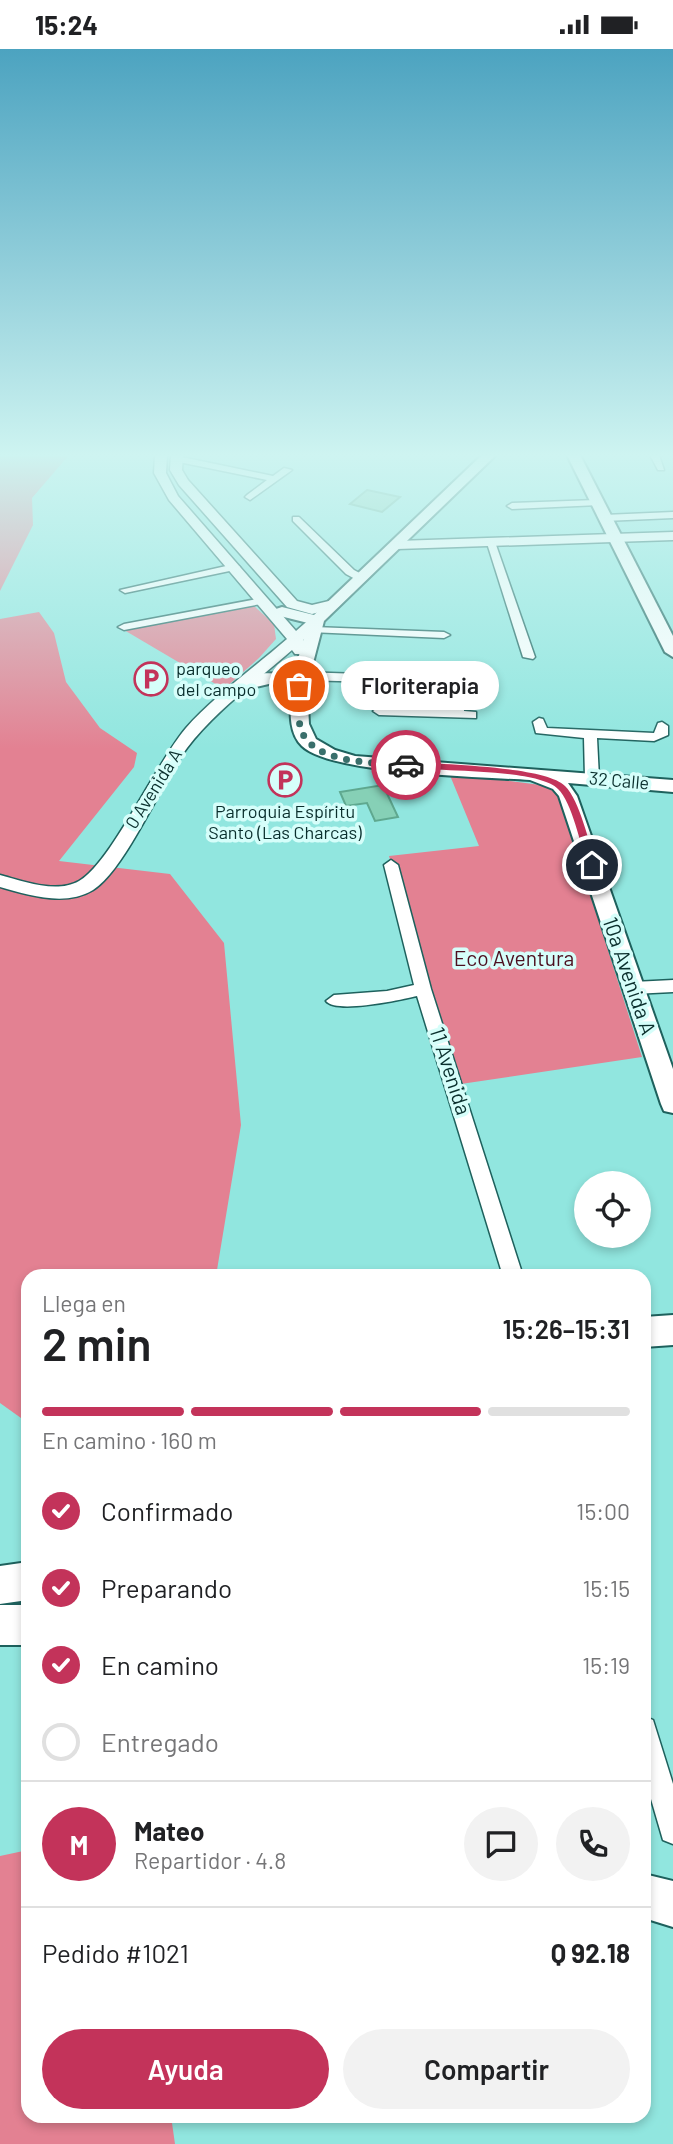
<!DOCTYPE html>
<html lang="es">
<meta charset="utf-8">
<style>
body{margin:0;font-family:Barlow,sans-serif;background:#f2f2f2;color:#202124;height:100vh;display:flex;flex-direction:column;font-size:26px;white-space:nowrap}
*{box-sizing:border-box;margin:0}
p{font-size:23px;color:#757577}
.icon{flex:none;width:38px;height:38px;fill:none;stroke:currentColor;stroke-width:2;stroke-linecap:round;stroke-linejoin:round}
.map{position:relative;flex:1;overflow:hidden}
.drawer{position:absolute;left:21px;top:1220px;width:630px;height:854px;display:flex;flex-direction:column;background:#fff;border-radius:21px;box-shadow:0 4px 10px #0003}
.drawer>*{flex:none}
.tools{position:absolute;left:574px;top:1122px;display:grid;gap:14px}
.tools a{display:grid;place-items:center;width:77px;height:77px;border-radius:50%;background:#fff;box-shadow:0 4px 10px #0003;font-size:35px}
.pin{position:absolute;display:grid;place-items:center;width:60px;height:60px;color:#fff;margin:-30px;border:4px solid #fff;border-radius:50%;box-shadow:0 2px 7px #0007}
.courier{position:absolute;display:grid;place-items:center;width:70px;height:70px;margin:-35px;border:5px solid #c3335a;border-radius:50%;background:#fff;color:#222;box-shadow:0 2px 9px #0007}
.bubble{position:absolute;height:49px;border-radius:24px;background:#fff;box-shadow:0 4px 10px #0003;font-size:23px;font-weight:600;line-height:49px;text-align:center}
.head em{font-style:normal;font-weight:600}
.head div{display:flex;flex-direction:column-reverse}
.head{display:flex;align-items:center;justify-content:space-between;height:119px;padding:0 21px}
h1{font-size:46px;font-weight:600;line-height:52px}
.bar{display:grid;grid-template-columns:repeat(4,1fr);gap:10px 7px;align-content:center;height:84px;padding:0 21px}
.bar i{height:9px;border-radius:5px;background:#e0e0e0}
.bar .current{background:#c3335a}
.bar p{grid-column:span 4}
.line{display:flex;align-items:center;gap:18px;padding:0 21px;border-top:2px solid #e0e0e0}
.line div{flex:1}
.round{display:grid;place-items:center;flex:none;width:74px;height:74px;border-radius:37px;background:#f2f2f2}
ol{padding:0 21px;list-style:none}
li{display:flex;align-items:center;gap:21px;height:77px}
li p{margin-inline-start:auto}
li .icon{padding:7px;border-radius:50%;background:#c3335a;color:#fff;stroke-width:4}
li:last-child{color:#757577}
li i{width:38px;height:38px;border:4px solid #e0e0e0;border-radius:50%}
.button{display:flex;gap:14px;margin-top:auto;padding:14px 21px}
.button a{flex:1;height:80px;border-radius:42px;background:#c3335a;color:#fff;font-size:28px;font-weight:600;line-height:80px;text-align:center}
.button a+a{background:#f2f2f2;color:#202124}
.status{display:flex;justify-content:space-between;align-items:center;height:49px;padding:0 35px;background:#fff;direction:ltr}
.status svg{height:19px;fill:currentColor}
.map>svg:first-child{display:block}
.green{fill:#e38192}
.building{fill:#86d0b6;stroke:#5fa88f;stroke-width:2}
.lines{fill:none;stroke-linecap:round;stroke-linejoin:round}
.minor-casing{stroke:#1e615d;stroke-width:3}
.tertiary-casing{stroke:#1e615d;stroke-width:3}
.secondary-casing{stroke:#1e615d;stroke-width:4}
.primary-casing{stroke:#1e615d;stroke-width:4}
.minor{fill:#fff;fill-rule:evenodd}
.tertiary{fill:#fff;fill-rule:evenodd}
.secondary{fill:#fff;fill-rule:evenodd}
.primary{fill:#fff;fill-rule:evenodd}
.route{fill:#c3335a}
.done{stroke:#396f6b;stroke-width:7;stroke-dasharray:0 12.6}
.labels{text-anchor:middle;stroke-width:7;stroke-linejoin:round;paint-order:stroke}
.far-poi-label{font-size:18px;fill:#0a2f2d;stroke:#d6fefa;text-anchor:start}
.far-street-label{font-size:18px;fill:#0a2f2d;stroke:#d6fefa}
.park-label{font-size:21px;fill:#4c0f1f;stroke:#d6fefa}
.street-label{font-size:21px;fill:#0a2f2d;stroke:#d6fefa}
</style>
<div class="status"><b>15:24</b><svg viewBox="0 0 49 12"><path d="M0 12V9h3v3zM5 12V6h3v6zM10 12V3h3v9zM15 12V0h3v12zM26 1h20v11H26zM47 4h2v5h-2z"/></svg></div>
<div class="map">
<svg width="673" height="2095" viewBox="0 0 673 2095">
<rect width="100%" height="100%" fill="#91e6df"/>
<g class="green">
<polygon points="0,406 69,406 32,449 33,476 0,542"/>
<polygon points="254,557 274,575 276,590 259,609 224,640 124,581"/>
<polygon points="39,563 54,584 66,633 100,679 137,704 134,718 59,812 170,825 224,894 241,1076 216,1227 28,1227 28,1374 0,1354 0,570"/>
<polygon points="449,724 556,738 642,1008 454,1036 389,807 479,797"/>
<polygon points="28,1801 28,2067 171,2067 175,2095 0,2095 0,1807"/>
</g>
<g class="building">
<polygon points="367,441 400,448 382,463 350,455"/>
<polygon points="383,736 398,768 375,772 367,754 346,757 340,743"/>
</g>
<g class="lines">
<defs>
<g id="minor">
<polygon points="650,406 659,406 664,421 658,421"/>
<polygon points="177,407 273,427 284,419 292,421 250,451 245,448 247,446 267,431 174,412 174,408"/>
<polygon points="596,451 599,452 599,456 512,460 507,457 512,454"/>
<polygon points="673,463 673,469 604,472 599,469 604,466"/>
<polygon points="293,468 299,468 354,521 365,527 365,531 357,531 346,525 293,472"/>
<polygon points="486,491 495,493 535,608 533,610 523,608"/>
<polygon points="235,515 240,518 239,520 125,544 120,541"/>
<polygon points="262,549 266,550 266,554 124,581 118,578 124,575"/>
<polygon points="314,578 444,583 450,586 444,589 310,583 308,581"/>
<polygon points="456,616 462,620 464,662 476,663 476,669 379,666 373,662 379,658 452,661 451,635 301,631 295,627 301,623 450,628 450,620"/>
<polygon points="539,669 543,670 547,679 654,684 658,674 662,673 668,677 668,686 654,692 597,689 599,729 592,733 585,729 584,689 536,684 533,673"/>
<path d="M391 811 398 816 431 940 523 1227H503L417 947C400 951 336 965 326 952L334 946 387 942 414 936 384 816Z"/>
<polygon points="673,931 673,943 633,945 625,939 633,933"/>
<polygon points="644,1667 653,1671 673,1735 673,1795 663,1791 644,1726"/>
</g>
<g id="tertiary">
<path d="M155 406H167L166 424 178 447 296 582 312 568H322L324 571 303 591 308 602 305 605H295L292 601C257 632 215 662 187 699 162 733 125 821 93 841 65 858 29 846 0 838V826C23 832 56 845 79 832 111 814 156 714 186 679 212 649 256 617 287 590L169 451 154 424Z"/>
<polygon points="171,406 183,406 182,421 188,431 297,552 312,556 333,551 340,555 338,558 312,565 287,558 179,436 170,421"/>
<polygon points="673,483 673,491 397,500 390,496 397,492"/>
</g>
<g id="secondary">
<path d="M482 406H496L324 572 307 637 309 675 316 690 335 701 355 707 673 731V743L568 734 577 747 673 1020V1064L664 1062 661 1055 559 747 553 740 530 731C484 728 331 725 302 697 287 683 291 657 291 639L273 634 247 640 239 635C252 621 276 623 293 628L308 574 276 566 274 563 276 560 282 558 314 566Z"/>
<polygon points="567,406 580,406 673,587 673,608 665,603"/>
</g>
<g id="primary">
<polygon points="673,1266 673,1296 644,1298 644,1268"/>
<polygon points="28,1513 28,1551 0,1555 0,1517"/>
<rect x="0" y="1556" width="28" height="40"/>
<polygon points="644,1825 673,1832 673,1878 644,1869"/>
</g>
</defs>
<use href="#minor" class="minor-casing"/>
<use href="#tertiary" class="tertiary-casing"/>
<use href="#secondary" class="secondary-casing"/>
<use href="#primary" class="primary-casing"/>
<use href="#minor" class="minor"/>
<use href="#tertiary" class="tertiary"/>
<use href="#secondary" class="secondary"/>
<use href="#primary" class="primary"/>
</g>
<linearGradient id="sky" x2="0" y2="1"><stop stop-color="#4ca3c0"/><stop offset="0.58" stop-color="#cef4f1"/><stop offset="1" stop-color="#cef4f1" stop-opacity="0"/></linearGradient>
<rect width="673" height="700" fill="url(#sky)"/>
<path class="route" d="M406 713C437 715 545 717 565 737 580 752 589 794 596 816L592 819 587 816C581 797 572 753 558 740 537 719 435 723 403 718Z"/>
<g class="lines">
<path class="done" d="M299 637C299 651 297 667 301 681 314 716 376 713 406 716"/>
</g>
<defs>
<symbol id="parking-ring" viewBox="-11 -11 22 22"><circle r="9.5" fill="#d6fefa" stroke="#c3335a" stroke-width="1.5"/><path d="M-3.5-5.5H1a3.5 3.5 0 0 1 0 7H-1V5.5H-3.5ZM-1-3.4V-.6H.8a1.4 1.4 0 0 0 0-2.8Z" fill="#c3335a"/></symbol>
</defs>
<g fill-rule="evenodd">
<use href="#parking-ring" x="132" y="611" width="38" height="38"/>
<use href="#parking-ring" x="266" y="712" width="38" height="38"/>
</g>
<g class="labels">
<g class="far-poi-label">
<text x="176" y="626">parqueo<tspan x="176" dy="21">del campo</tspan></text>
<text x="285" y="769" text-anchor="middle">Parroquia Espíritu<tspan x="285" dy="21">Santo (Las Charcas)</tspan></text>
</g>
<g class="far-street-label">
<text transform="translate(619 732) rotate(5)" y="6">32 Calle</text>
<text transform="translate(154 740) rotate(-58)" y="6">0 Avenida A</text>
</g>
<g class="park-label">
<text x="514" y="917">Eco Aventura</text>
</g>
<g class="street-label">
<text transform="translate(629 927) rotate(71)" y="7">10a Avenida A</text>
<text transform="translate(450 1022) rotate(72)" y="7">11 Avenida</text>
</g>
</g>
</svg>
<div class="tools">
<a><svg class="icon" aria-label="locate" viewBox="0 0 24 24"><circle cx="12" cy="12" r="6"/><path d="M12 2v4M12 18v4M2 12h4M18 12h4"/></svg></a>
</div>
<div class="pin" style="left:299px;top:637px;background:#ea580c"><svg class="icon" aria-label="bag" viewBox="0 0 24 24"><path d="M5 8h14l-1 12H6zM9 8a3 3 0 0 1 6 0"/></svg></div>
<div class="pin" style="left:592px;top:816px;background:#1f2937"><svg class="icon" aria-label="home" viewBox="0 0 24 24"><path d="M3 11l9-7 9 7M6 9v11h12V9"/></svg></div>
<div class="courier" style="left:406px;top:716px"><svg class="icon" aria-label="car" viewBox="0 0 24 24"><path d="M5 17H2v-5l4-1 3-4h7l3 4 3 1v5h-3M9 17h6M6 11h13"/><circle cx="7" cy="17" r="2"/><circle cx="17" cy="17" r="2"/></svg></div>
<div class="bubble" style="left:341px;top:612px;width:158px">Floriterapia</div>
<section class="drawer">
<div class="head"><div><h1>2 min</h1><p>Llega en</p></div><em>15:26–15:31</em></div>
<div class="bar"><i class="current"></i><i class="current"></i><i class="current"></i><i></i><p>En camino · 160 m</p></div>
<ol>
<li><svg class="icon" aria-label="check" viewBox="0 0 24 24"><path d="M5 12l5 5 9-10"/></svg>Confirmado<p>15:00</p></li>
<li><svg class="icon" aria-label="check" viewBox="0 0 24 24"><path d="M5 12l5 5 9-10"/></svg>Preparando<p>15:15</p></li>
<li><svg class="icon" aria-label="check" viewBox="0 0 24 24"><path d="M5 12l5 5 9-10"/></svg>En camino<p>15:19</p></li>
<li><i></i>Entregado</li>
</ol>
<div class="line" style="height:126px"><b class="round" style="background:#c3335a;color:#fff">M</b><div><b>Mateo</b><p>Repartidor · 4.8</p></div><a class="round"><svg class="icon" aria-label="chat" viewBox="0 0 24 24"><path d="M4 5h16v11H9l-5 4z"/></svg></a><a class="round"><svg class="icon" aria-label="phone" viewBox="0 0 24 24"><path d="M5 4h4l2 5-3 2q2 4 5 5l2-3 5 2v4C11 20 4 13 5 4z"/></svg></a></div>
<div class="line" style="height:91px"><div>Pedido #1021</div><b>Q 92.18</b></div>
<div class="button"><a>Ayuda</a><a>Compartir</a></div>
</section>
</div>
